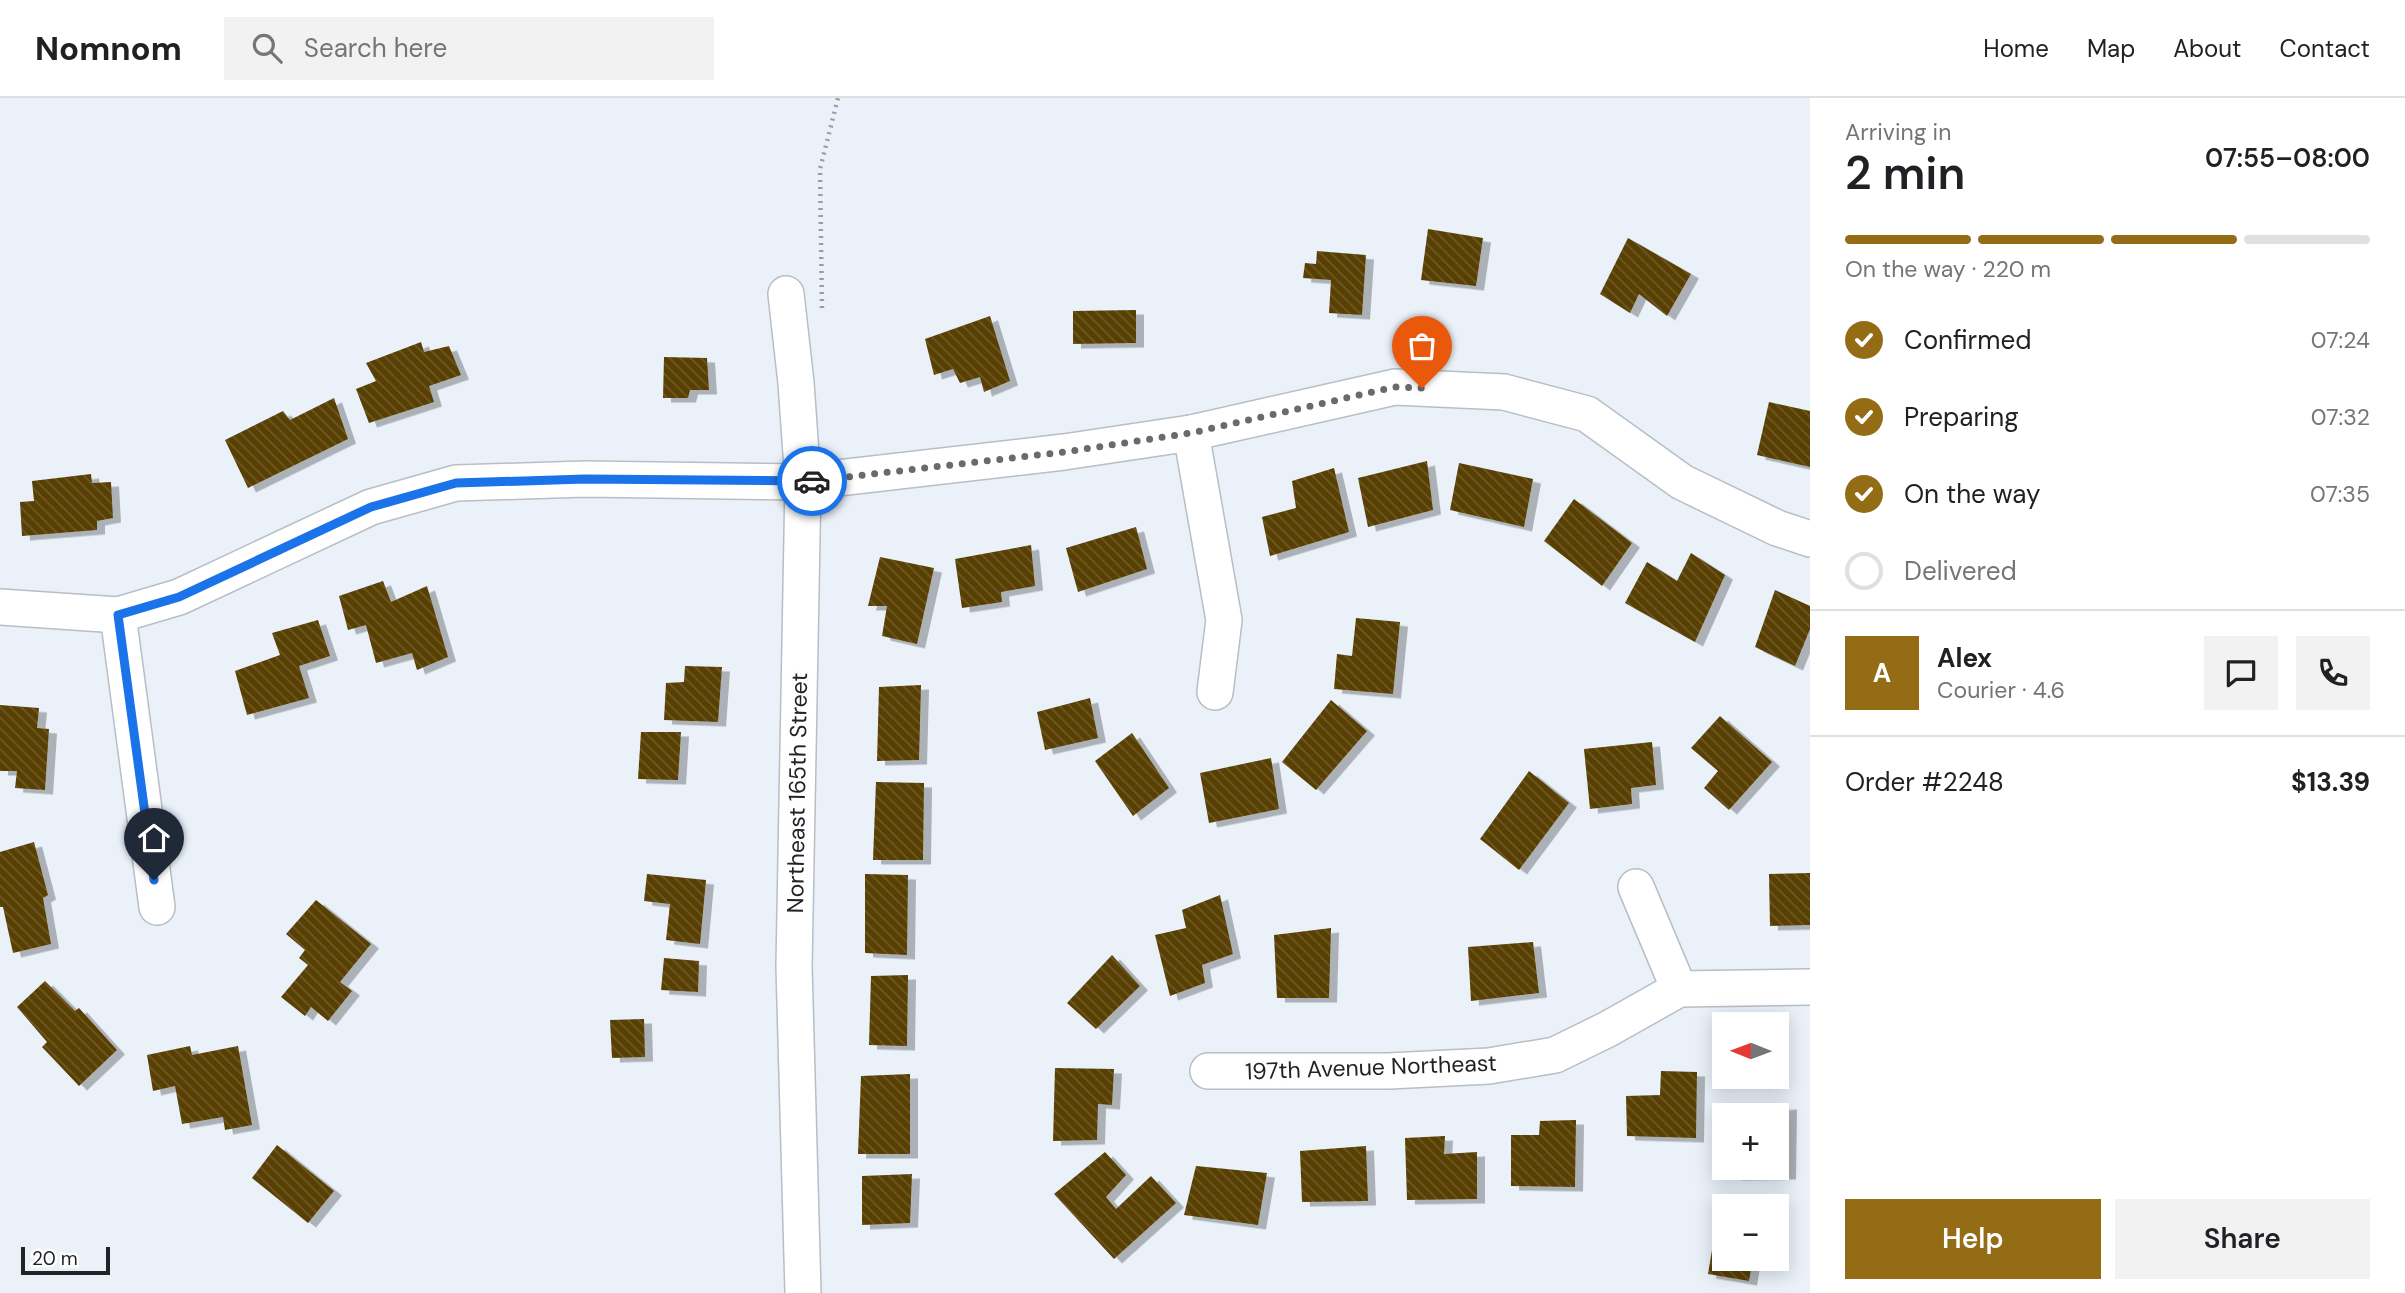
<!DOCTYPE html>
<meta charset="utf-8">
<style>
body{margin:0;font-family:"DM Sans",sans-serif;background:#f2f2f2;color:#202124;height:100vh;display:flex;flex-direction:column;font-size:26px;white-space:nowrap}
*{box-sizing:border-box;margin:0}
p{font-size:23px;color:#757577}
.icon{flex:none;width:38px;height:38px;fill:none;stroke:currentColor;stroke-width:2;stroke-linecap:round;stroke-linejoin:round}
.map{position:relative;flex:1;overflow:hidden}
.drawer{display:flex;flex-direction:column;background:#fff;width:595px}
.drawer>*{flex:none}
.needle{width:46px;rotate:271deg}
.controls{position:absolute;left:1712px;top:914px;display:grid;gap:14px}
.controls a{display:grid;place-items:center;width:77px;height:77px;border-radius:0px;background:#fff;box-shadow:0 4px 18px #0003;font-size:35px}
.scale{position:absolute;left:21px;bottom:18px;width:89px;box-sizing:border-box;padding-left:7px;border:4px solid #212326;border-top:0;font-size:19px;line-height:24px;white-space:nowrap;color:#212326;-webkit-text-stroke:5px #fefefe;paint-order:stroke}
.pin{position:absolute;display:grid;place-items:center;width:60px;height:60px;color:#fff;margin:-72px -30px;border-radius:50% 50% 50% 0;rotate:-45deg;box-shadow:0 0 7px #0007}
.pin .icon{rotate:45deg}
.courier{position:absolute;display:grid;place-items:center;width:70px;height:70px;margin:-35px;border:5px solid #1a73e8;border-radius:50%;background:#fff;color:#222;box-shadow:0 2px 9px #0007}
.headline em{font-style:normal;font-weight:600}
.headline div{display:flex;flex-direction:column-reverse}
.headline{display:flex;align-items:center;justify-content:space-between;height:119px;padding:0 35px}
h1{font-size:46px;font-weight:600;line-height:52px}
.bar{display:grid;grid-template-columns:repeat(4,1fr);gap:10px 7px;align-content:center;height:84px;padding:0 35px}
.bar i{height:9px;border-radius:5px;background:#e0e0e0}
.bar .selected{background:#936c15}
.bar p{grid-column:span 4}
.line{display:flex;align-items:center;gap:18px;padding:0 35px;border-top:2px solid #e0e0e0}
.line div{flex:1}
.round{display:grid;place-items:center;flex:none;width:74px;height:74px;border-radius:0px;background:#f2f2f2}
ol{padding:0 35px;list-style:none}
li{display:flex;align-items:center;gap:21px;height:77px}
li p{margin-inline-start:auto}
li .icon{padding:7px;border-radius:50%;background:#936c15;color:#fff;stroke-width:4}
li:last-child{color:#757577}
li i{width:38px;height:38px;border:4px solid #e0e0e0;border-radius:50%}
.cta{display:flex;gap:14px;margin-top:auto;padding:14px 35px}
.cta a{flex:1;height:80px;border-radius:0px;background:#936c15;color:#fff;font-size:28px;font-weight:600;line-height:80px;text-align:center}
.cta a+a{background:#f2f2f2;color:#202124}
header{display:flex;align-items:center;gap:42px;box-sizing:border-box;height:98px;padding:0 35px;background:#fff;border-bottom:2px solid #e0e0e0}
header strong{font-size:33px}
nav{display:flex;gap:38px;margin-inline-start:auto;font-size:24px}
.search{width:490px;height:63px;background:#f2f2f2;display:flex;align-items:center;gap:18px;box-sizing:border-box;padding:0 24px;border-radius:0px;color:#757577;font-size:26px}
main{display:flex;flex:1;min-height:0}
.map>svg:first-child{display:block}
.building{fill:url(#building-back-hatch);filter:url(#shadow)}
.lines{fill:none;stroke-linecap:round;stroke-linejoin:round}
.minor-casing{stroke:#b7bec5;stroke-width:38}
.path{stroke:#989da3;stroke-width:4.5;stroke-dasharray:2 5;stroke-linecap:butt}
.minor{stroke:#fff;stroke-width:35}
.done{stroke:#676b70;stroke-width:7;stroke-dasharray:0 12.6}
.route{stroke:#1a73e8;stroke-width:9}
.labels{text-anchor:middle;stroke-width:7;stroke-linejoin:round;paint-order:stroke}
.street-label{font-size:23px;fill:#212326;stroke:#fefefe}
</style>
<header>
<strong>Nomnom</strong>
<div class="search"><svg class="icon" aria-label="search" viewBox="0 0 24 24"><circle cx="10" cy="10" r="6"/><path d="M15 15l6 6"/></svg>Search here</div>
<nav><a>Home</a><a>Map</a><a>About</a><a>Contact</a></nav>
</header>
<main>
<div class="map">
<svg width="1810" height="1195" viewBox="0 0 1810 1195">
<defs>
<pattern id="building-back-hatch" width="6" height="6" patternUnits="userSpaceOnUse" patternTransform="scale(1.75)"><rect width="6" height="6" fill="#593f04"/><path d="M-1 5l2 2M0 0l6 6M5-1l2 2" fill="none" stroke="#6d5829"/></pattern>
<filter id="shadow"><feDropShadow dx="8" dy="4.5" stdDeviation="0" flood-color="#0004"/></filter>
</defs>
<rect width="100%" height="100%" fill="#eaf1f9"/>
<g class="building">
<polygon points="1428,131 1483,140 1476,188 1421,182"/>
<polygon points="1628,140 1691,176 1667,218 1639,196 1630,215 1600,196"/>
<polygon points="1317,153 1366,157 1362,217 1329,215 1331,182 1303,180 1305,165 1316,166"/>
<polygon points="1136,212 1136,245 1073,246 1073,213"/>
<polygon points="990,218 1010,283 984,294 980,279 960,285 953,271 934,277 925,241"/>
<polygon points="421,244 424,254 449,248 461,277 429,288 434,304 369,325 356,291 376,283 366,265"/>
<polygon points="664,259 707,260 709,292 690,292 688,300 663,300"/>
<polygon points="334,300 348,341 248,390 225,342 283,313 290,322"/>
<polygon points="1769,304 1810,313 1810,369 1757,357"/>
<polygon points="1427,363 1433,412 1368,429 1358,380"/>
<polygon points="1459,365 1533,381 1524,429 1450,412"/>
<polygon points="1334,370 1349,434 1270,458 1262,419 1296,410 1292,383"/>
<polygon points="91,376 92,385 111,384 113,420 97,423 97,432 22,438 20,404 34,403 32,383"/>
<polygon points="1574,401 1632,445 1602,488 1544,443"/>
<polygon points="1136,429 1147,471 1078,494 1066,450"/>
<polygon points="1031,447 1035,488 1001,494 1002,504 962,510 955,461"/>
<polygon points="1691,455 1725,477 1695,544 1625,505 1647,464 1677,483"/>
<polygon points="880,459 934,470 917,546 882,538 887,508 868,508"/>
<polygon points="383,483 391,504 427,488 448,559 417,572 412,555 376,565 366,527 348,532 339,498"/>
<polygon points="1775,492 1810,508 1810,531 1795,568 1755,549"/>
<polygon points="1356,520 1400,524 1393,596 1334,591 1337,556 1352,558"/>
<polygon points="318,522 330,558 299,568 309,600 247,617 235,573 280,557 272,535"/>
<polygon points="685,568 722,569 718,624 664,622 666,585 684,584"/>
<polygon points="921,587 919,662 877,663 879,589"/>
<polygon points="1090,600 1098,640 1045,652 1037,614"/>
<polygon points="1331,602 1367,633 1316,692 1282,664"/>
<polygon points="0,607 39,610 37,630 49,631 45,692 15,690 17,673 0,673"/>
<polygon points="1720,618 1772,664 1729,712 1704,690 1718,673 1691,650"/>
<polygon points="641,634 681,634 678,682 638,681"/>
<polygon points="1132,635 1169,690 1133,718 1095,663"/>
<polygon points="1652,644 1656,687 1631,690 1632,706 1590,711 1584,651"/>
<polygon points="1271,660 1279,711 1209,725 1200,675"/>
<polygon points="1529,673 1569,705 1519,772 1480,741"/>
<polygon points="876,684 924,685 923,762 873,762"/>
<polygon points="34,744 48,797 43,800 51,846 13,855 3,809 0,809 0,754"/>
<polygon points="1810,775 1810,827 1770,828 1769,776"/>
<polygon points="647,776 706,782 700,846 666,842 670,806 644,803"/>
<polygon points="865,776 908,777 907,857 865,855"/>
<polygon points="1220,797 1233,856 1202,867 1205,885 1170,898 1155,837 1186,830 1182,812"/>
<polygon points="316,802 371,846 340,884 352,893 328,923 311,909 305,918 281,899 308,867 299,860 305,852 286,836"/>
<polygon points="1331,830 1329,900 1277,900 1274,837"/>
<polygon points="1533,844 1539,895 1471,903 1468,849"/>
<polygon points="1112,857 1140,888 1096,931 1067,905"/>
<polygon points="664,860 699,863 698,894 661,892"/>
<polygon points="908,877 907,948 869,947 871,878"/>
<polygon points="45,883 75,913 79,910 117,952 79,988 42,949 47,944 17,909"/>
<polygon points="644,921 645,959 612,960 610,922"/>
<polygon points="190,948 192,957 238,948 252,1027 225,1032 223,1019 182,1026 175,988 153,993 147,957"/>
<polygon points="1055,970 1114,971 1112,1007 1098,1006 1097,1042 1053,1043"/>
<polygon points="1661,973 1697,974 1696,1040 1627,1038 1626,998 1660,997"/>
<polygon points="910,976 910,1056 858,1056 861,978"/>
<polygon points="1789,1007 1788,1077 1733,1078 1733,1069 1776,1069 1776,1017 1733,1017 1733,1011"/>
<polygon points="1576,1022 1575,1089 1511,1088 1511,1037 1539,1037 1540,1023"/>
<polygon points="1445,1038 1444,1056 1477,1054 1477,1101 1407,1102 1405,1040"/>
<polygon points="277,1047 334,1093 308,1125 252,1080"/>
<polygon points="1366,1048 1368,1103 1302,1104 1300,1053"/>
<polygon points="1105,1054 1126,1077 1106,1099 1116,1111 1151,1078 1176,1105 1114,1161 1054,1096"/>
<polygon points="1196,1068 1267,1075 1258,1127 1184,1117"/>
<polygon points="912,1076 910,1125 862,1127 862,1078"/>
<polygon points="1720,1104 1743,1106 1743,1108 1724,1108 1724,1160 1753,1160 1749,1183 1708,1176"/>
</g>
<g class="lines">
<defs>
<g id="minor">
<polyline points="786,196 796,285 803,384 794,868 803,1195"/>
<polyline points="1191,335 1224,522 1215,594"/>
<polyline points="0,509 118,517 179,499 371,409 456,385 585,381 803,384 1064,354 1191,335 1395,289 1504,294 1587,316 1682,384 1777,430 1810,441"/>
<polyline points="118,517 157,809"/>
<polyline points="1636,789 1679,891"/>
<polyline points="1208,973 1389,973 1489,968 1555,957 1608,931 1679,891 1810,889"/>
</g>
</defs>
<use href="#minor" class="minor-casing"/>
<polyline class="path" points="822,210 820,71 838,0"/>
<use href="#minor" class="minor"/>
</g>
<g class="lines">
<polyline class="done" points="812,383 1064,354 1191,335 1395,289 1422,290"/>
<polyline class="route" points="154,782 118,517 179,499 371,409 456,385 585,381 812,383"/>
</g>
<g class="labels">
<g class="street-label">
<text transform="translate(797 695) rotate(-89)" y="8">Northeast 165th Street</text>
<text transform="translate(1371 969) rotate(-2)" y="8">197th Avenue Northeast</text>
</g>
</g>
</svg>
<div class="controls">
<a><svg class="needle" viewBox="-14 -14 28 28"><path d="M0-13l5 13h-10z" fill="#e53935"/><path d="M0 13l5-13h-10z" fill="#757577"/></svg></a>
<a>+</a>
<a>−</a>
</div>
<div class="scale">20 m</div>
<div class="pin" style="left:1422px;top:290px;background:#ea580c"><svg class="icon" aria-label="bag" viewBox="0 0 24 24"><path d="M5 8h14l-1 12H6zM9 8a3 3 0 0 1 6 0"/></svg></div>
<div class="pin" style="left:154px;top:782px;background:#1f2937"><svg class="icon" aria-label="home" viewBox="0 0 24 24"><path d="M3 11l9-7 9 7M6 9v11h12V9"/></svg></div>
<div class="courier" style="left:812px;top:383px"><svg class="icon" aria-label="car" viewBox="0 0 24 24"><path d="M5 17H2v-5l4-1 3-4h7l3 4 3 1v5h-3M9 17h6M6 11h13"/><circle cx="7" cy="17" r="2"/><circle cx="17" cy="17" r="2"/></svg></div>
</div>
<section class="drawer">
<div class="headline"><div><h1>2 min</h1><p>Arriving in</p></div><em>07:55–08:00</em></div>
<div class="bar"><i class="selected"></i><i class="selected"></i><i class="selected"></i><i></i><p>On the way · 220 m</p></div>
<ol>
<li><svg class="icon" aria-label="check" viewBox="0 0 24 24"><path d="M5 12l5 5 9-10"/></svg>Confirmed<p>07:24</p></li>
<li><svg class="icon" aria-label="check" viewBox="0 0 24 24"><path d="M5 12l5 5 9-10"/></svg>Preparing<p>07:32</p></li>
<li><svg class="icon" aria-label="check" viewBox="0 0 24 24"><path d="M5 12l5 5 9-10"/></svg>On the way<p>07:35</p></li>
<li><i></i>Delivered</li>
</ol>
<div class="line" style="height:126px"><b class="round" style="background:#936c15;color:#fff">A</b><div><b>Alex</b><p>Courier · 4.6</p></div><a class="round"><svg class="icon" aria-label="chat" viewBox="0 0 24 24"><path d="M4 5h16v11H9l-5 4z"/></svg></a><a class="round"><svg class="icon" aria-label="phone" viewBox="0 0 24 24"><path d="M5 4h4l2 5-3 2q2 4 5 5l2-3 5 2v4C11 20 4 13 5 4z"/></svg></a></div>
<div class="line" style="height:91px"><div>Order #2248</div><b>$13.39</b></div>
<div class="cta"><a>Help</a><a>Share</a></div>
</section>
</main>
